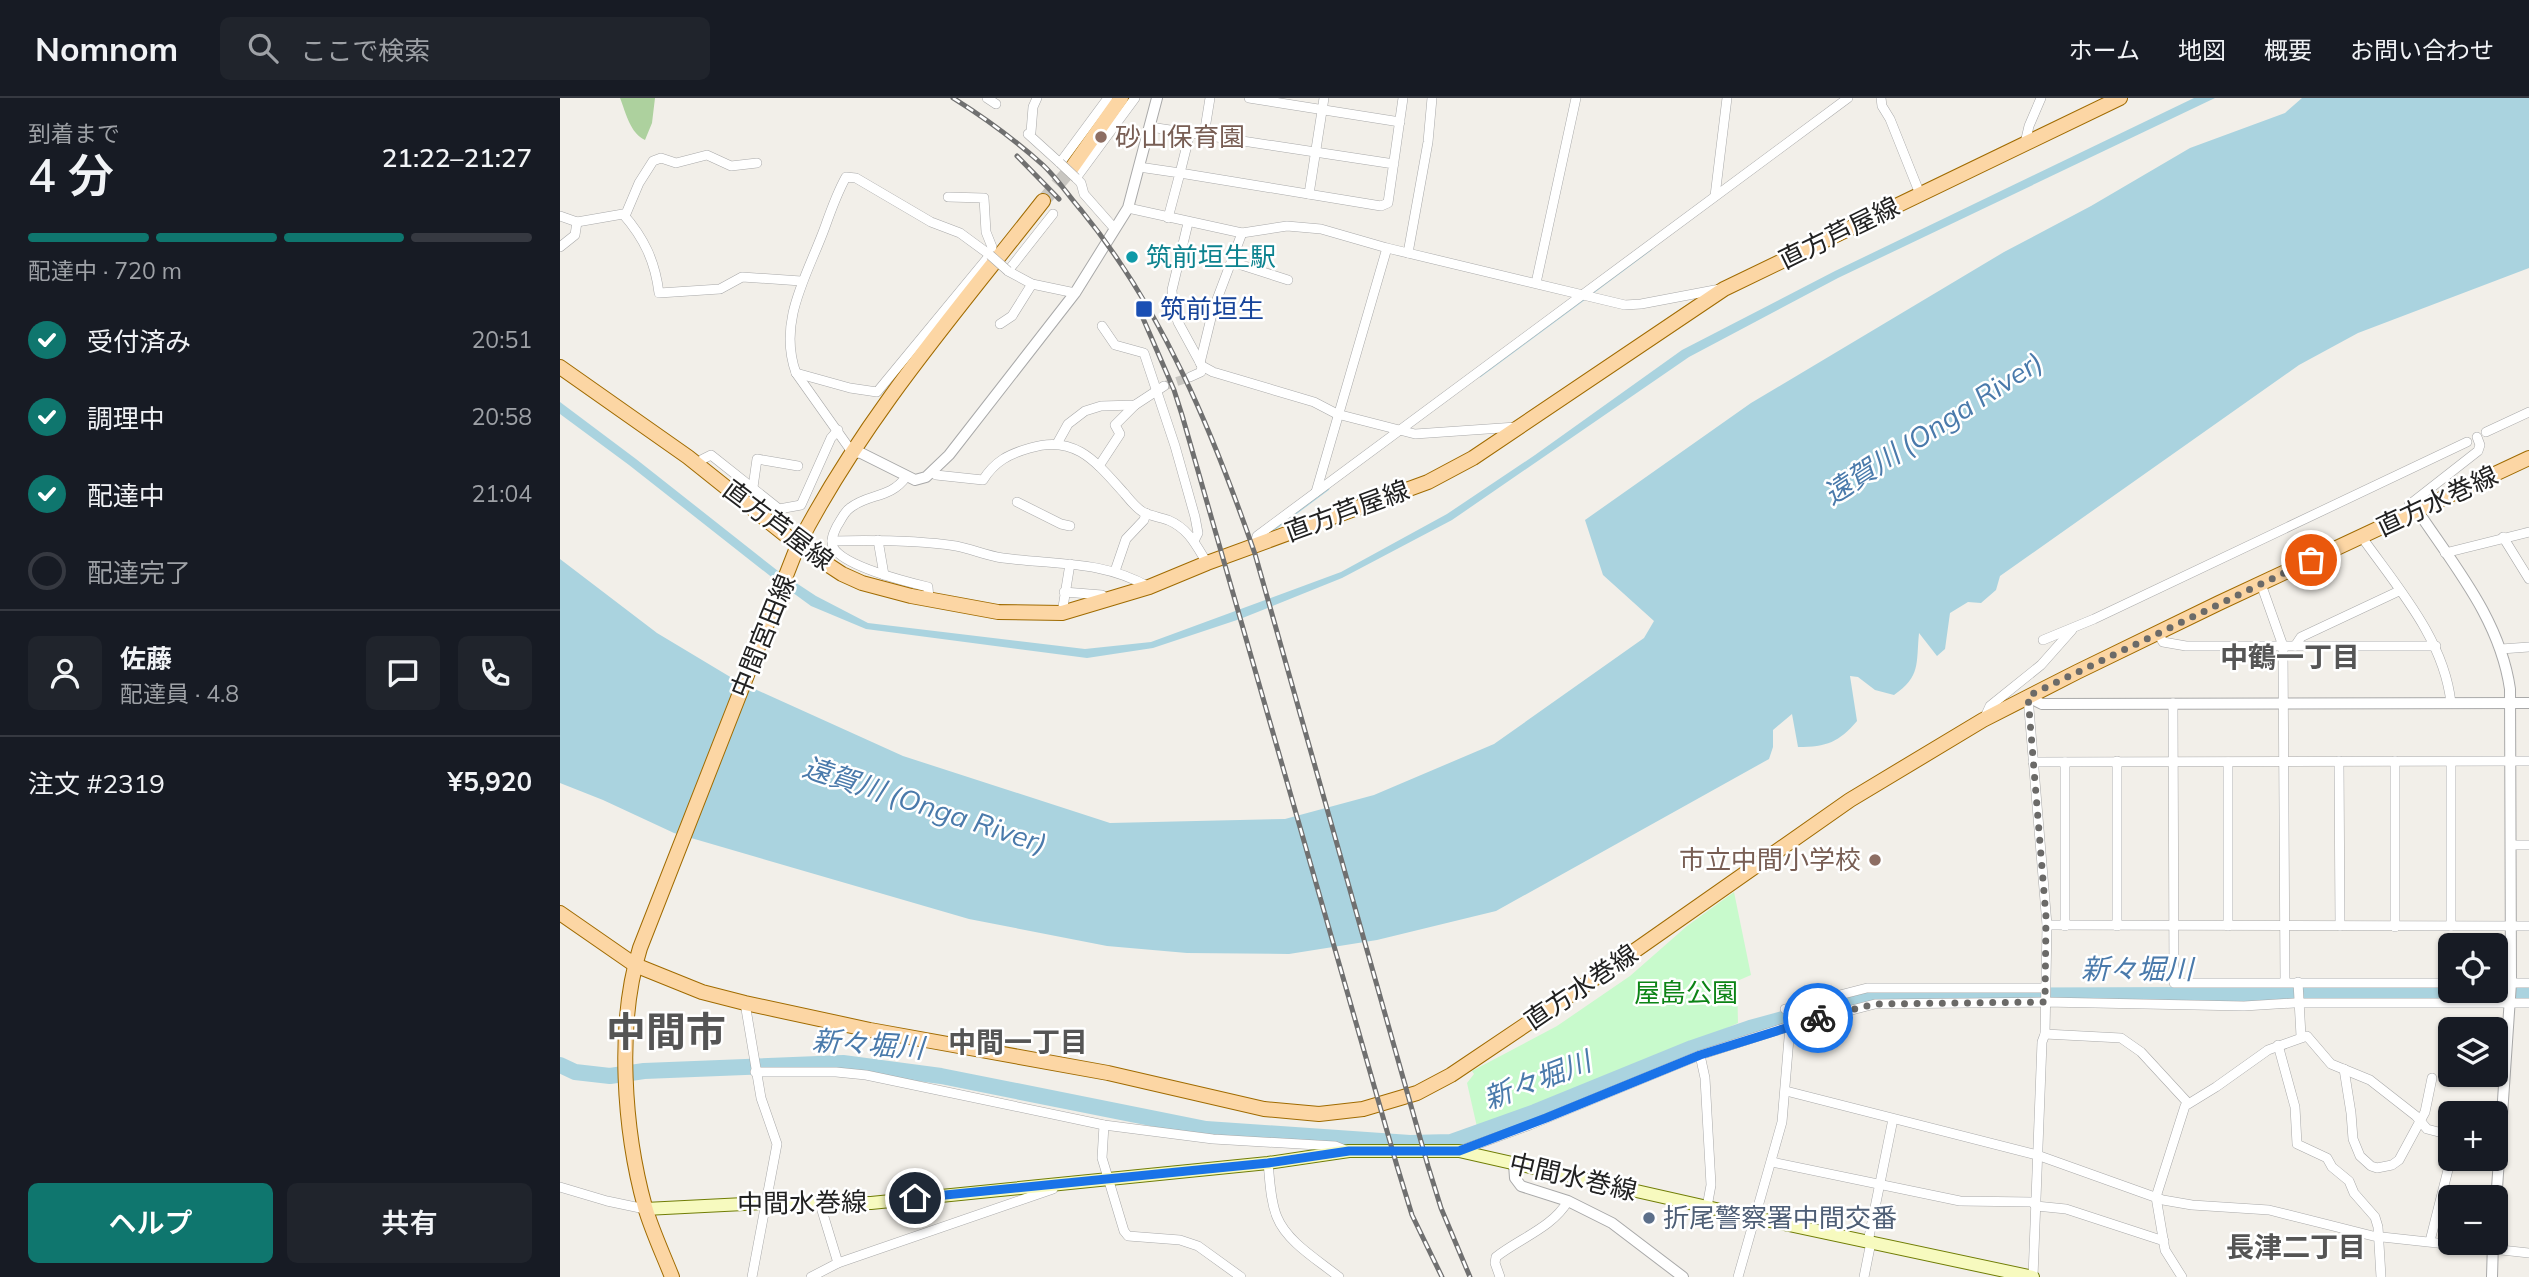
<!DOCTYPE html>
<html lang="ja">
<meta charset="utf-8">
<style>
body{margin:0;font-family:Mulish,"Noto Sans JP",sans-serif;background:#20242c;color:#f1f3f6;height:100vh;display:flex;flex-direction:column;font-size:26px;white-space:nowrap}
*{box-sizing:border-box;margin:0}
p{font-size:23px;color:#9ea1a6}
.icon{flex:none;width:38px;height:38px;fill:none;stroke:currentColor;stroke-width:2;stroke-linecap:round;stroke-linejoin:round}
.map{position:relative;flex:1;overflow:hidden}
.sheet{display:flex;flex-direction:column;background:#171b24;width:560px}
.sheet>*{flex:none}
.controls{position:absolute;left:1878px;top:835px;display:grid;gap:14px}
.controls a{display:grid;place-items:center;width:70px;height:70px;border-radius:10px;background:#171b24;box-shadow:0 2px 5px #0004;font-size:35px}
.pin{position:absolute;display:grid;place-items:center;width:60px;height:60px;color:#fff;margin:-30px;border:4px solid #fff;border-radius:50%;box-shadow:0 2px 7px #0007}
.courier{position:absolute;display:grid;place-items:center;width:70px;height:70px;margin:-35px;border:5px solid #1a73e8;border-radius:50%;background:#fff;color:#222;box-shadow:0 2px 9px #0007}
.headline em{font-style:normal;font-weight:600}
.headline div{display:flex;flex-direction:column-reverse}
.headline{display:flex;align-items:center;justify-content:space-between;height:119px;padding:0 28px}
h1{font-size:46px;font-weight:600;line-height:52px}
.bar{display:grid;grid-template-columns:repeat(4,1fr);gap:10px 7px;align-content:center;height:84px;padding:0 28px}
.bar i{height:9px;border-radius:5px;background:#363941}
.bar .on{background:#0f766e}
.bar p{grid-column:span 4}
.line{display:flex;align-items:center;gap:18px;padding:0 28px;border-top:2px solid #363941}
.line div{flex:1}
.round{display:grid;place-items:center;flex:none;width:74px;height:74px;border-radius:10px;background:#20242c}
ol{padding:0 28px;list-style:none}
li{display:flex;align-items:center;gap:21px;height:77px}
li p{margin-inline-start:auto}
li .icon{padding:7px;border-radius:50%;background:#0f766e;color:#fff;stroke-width:4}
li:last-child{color:#9ea1a6}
li i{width:38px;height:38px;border:4px solid #363941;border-radius:50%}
.cta{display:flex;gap:14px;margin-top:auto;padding:14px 28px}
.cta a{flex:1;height:80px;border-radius:10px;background:#0f766e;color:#fff;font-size:28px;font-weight:600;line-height:80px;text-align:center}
.cta a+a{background:#20242c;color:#f1f3f6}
header{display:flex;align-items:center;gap:42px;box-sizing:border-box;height:98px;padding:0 35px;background:#171b24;border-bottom:2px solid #363941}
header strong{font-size:33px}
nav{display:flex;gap:38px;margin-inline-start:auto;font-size:24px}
.search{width:490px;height:63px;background:#20242c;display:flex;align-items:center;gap:18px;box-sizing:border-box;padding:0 24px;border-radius:10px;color:#9ea1a6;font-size:26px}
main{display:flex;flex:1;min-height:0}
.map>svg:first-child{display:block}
.forest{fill:#add19e}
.park{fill:#c8facc}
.water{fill:#aad3df}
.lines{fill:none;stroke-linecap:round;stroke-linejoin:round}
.stream{stroke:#aad3df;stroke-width:2.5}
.river{stroke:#aad3df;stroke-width:16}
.minor-tunnel{stroke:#c8c6c1;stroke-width:9;stroke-dasharray:9 4.5;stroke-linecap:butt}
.primary-tunnel{stroke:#c8c6c1;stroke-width:14;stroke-dasharray:14 7;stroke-linecap:butt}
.minor-casing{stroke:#a9a9a9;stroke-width:10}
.tertiary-casing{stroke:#a9a9a9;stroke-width:12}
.secondary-casing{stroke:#707d05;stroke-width:14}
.primary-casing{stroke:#a06b00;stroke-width:16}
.minor{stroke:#fff;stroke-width:9}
.tertiary{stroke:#fff;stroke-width:10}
.secondary{stroke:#f7fabf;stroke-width:12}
.primary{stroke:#fcd6a4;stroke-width:14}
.rail-casing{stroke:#707070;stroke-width:5}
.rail{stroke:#fff;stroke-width:2.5;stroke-dasharray:8;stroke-linecap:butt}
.minor-bridge-casing{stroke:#a9a9a9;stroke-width:10;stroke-linecap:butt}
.minor-bridge{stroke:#fff;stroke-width:9}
.done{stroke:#6b6a68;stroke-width:7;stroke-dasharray:0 12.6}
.route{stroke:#1a73e8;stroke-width:9}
.education-dot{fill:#8d6e63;stroke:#fff;stroke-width:2.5}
.culture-dot{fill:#0f9aa8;stroke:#fff;stroke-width:2.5}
.transit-dot{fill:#1a4fb4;stroke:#fff;stroke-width:2.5}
.service-dot{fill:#5c6f8a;stroke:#fff;stroke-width:2.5}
.labels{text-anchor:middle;stroke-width:5;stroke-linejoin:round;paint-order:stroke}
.education-label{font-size:26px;fill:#785e54;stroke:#fff;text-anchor:start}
.street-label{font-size:26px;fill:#222;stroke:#fff}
.culture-label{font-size:26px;fill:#0d838f;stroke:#fff;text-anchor:start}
.transit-label{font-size:26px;fill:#164399;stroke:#fff;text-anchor:start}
.park-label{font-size:26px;fill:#0c8416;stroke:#fff}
.service-label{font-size:26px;fill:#4e5e75;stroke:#fff;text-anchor:start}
.water-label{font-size:28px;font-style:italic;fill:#4a7aab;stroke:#fff}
.neighbourhood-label{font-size:28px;font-weight:bold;fill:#555;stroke:#fff}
.town-label{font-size:40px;font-weight:bold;fill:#555;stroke:#fff}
</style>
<header>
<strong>Nomnom</strong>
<div class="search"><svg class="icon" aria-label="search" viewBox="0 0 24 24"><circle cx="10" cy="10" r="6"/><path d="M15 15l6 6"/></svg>ここで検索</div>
<nav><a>ホーム</a><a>地図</a><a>概要</a><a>お問い合わせ</a></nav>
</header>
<main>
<section class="sheet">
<div class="headline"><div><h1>4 分</h1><p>到着まで</p></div><em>21:22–21:27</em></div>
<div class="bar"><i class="on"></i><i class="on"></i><i class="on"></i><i></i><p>配達中 · 720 m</p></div>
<ol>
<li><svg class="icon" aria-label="check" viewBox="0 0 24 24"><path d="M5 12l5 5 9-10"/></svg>受付済み<p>20:51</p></li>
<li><svg class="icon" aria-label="check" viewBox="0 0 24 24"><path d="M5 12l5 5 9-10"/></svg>調理中<p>20:58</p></li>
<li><svg class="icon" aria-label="check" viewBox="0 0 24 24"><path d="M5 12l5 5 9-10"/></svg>配達中<p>21:04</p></li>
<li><i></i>配達完了</li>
</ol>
<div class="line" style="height:126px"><a class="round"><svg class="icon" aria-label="person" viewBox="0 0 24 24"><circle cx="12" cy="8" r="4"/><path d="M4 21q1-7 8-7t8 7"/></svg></a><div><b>佐藤</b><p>配達員 · 4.8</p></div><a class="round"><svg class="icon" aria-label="chat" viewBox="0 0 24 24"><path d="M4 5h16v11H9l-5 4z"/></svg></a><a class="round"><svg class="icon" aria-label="phone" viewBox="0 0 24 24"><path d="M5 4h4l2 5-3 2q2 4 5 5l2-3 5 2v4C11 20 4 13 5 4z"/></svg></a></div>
<div class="line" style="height:91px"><div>注文 #2319</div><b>¥5,920</b></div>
<div class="cta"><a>ヘルプ</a><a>共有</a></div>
</section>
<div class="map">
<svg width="1969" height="1179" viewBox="0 0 1969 1179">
<rect width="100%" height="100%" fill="#f2efe9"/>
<path class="forest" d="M60 0H95L92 25 85 42C70 35 66 15 60 0Z"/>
<polygon class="park" points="1174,794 1191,877 1177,883 1178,925 1056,980 917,1029 907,985 914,976 912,973 997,928 1070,878 1127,828"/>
<g class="water">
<polygon points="1634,0 1655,0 1278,180 1129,259 892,422 782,480 680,521 593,550 527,560 306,531 251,508 214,481 69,367 0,316 0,304 76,361 218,473 256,498 308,525 525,551 591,544 781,474 887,416 975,357 1122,252 1275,173"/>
<path d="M1742 0H1969V170L1798 235 1739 267 1440 478 1436 492 1421 505 1408 504 1390 515 1385 551 1377 558 1359 535C1356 566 1361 578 1334 597L1315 592 1298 579 1290 578 1297 623C1279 644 1267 649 1238 649L1232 616 1213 632V649L1209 661 936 813 817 842 729 856 627 855 547 848 409 821 114 735 43 702 0 685V461L97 535 177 583 343 658 550 725 725 721 814 697 934 646 1084 540 1094 523 1043 477 1025 422 1191 305 1444 154 1531 108 1630 50 1725 15Z"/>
</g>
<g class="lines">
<g class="stream">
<polyline points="1032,195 1091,151"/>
<polyline points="920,278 1024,201"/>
<polyline points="709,435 768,391"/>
</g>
<polyline class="river" points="0,967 15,974 50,978 84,973 283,965 381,978 646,1031 850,1045 891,1044 975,1014 1132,950 1190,930 1308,898 1969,896"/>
<polyline class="minor-tunnel" points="604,288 630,279"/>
<polyline class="primary-tunnel" points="483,103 511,71"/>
<defs>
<g id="minor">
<polyline points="427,0 436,6"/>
<polyline points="477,0 473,9 471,34 468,36 500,65 548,0"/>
<polyline points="689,0 840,24"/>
<polyline points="1321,0 1322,8 1330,21 1360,96"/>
<polyline points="590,29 630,35"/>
<polyline points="644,37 650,0"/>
<polyline points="1465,45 1469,28 1481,0"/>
<polyline points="834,66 630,35 620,75 821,108 828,105 843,0"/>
<polyline points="579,69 620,75 608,120"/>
<polyline points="749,96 764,0"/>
<polyline points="1155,98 1167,0"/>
<polyline points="568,110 682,135 727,128 761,131 827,150 1065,207 1081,206 1160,191"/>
<polyline points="493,116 448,173 472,186 515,195"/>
<path d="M0 118 17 124 63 116C84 140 95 163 99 195L160 191 182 179 241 183"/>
<polyline points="65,118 79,85 93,63 101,60 116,65 147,57 171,68 197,65"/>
<polyline points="628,125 612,192 613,209 618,224 642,268 653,274 754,304 777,316 855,336 956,329"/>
<polyline points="554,130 524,96 521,85 516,80 575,0"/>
<polyline points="0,149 15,137 17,124"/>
<polyline points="848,155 868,44 872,0"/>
<polyline points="672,164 728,182"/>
<polyline points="976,185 1016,0"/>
<polyline points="440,226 452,218 472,186"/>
<polyline points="542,228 555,247 584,255 615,348 635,419 638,435 634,443"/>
<polyline points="640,265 653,212 682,135"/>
<polyline points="236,275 290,290 317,294 430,157 432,149 426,134 424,100 388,99"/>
<polyline points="630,279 641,274 642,268"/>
<polyline points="1926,334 1969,314"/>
<polyline points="498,344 508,326 525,313 541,308 575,307 604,288"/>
<path d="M292 354 236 275C217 223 248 176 265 129 271 112 277 95 286 79L296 80 371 124 400 135 430 157"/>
<polyline points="138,367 143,361 151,357 219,411 241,407 271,340 278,332"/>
<polyline points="539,368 560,336 555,327 575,307"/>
<path d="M373 374 376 377 423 382C435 363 449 356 470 350 515 336 536 364 564 395 569 401 576 410 583 414 590 418 600 419 608 422 629 431 636 447 647 465"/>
<path d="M346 379C330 401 309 395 290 410 284 414 281 422 277 428 274 434 270 442 273 449 283 468 347 484 368 489L369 501"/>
<polyline points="193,389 197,361 238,368"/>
<polyline points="756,394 827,150"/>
<polyline points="457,404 501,426 510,428"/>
<polyline points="1848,417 1849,407 1918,353 1920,347 1917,339"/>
<path d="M1801 438C1837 489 1884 541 1891 605"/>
<polyline points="1943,439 1969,481"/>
<polyline points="318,442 324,477"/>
<path d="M272 443C313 442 355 442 396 448 412 451 427 458 443 460 495 467 542 462 589 489"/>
<polyline points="695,447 697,438 1288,0"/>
<polyline points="1885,455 1969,434"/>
<polyline points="555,473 566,441 584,422 586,415"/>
<polyline points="1701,486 1723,548 1725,884"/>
<polyline points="504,494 542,497"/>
<polyline points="502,515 510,466"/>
<polyline points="1598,535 1603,544 1626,548 1876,548"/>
<polyline points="1483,542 1534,521 1907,344"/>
<polyline points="1735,548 1741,539 1839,493"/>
<polyline points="1941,551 1969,549"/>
<polyline points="1468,599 1487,827 1485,936 1482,944 1473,1179"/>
<polyline points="1613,605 1614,885 1890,885"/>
<polyline points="1424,621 1430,608 1481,567 1512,532"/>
<polyline points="1779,663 1780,828"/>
<polyline points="1835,663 1835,829"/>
<polyline points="1473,664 1969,663"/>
<polyline points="1668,664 1668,828"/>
<polyline points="1891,664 1891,828"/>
<polyline points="1951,747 1969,747"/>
<polyline points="1487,827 1969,828"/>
<polyline points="1505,828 1505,664"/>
<polyline points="1557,828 1557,663"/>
<polyline points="1738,884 1741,938"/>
<polyline points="1936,885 1969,885"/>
<polyline points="185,905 201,1000 217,1046 192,1179"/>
<polyline points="1225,911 1307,890 1485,890"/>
<polyline points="1485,936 1561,940 1581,954 1628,1005"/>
<polyline points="1718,947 1735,1009 1737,1046 1767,1060 1772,1069 1789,1083 1794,1095 1815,1119 1818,1129 1821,1179"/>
<polyline points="1140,957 1145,980 1151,1087 1147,1109"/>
<polyline points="1784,971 1791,1015 1793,1041 1800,1058 1811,1068 1817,1070 1832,1067 1839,1062 1865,1014 1872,980"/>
<polyline points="195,974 276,974 306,977 544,1027 653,1041 775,1048 785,1052"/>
<polyline points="1226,993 1477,1057 1603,1102 1632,1107 1709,1112 1813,1138 1969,1155"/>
<polyline points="544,1027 542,1060 564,1133 568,1138 620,1142 638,1148 681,1179"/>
<polyline points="899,1053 970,1027 1140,957 1230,928 1315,906 1485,904 1684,908 1734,905 1969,905"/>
<polyline points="1212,1064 1400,1103 1472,1104 1476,1108 1506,1111 1604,1143"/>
<path d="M708 1065C710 1082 710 1102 717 1119 727 1144 758 1162 779 1179"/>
<polyline points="0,1089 47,1103 85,1111"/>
<polyline points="260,1106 278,1165"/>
<polyline points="1870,1143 1891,1060"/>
<polyline points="251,1179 278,1165 493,1091"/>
<path d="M940 1179 935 1165 936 1159C960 1140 992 1130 1008 1103"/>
<polyline points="1178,1179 1222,1024 1230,928"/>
<polyline points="1304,1179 1311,1144 1309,1139 1333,1021"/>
<polyline points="1622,1179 1605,1152 1596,1099 1625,1008 1656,989 1708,952 1747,938 1771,966 1810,982 1856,1018 1867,1031 1890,1037"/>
</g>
<g id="tertiary">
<polyline points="292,354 301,355 355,382 366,379 389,357 515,195 568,110 597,0"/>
<path d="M1857 412C1895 469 1940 522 1950 591L1951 885 1936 1105"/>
<polyline points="1468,599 1482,606 1969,605"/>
<polyline points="954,1066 955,1080 961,1088 1008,1103 1052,1125 1123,1179"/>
<polyline points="1932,1179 1933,1144"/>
</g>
<polyline id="secondary" points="85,1111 206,1105 311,1105 708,1065 789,1053 899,1053 1196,1120 1473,1179"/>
<g id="primary">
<polyline points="511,71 561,0"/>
<polyline points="0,269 128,359 238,447 282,476 302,485 351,498 438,514 502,515 589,489 647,465 868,384 913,360 1164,191 1560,0"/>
<polyline points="0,815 75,867 142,894 185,905 310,932 548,975 704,1011 759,1016 803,1011 857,995 891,977 1053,868 1290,702 1423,622 1517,574 1659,505 1969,360"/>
<path d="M112 1179C103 1156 92 1133 85 1109 64 1033 56 927 80 850L238 447C303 321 396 214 483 103"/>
</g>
</defs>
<use href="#minor" class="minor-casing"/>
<use href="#tertiary" class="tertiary-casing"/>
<use href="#secondary" class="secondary-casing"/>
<use href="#primary" class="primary-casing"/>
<use href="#minor" class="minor"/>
<use href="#tertiary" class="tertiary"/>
<use href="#secondary" class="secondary"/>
<use href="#primary" class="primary"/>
<defs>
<g id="rail">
<path d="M393 0C425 20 455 42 483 67 497 80 508 97 521 112 603 212 653 335 695 456L868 1068 881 1110 910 1179"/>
<polyline points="457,58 499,101"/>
<polyline points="579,211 614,292 622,317 837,1068 852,1117 882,1179"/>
</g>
</defs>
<use href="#rail" class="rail-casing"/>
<use href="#rail" class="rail"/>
<defs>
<g id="minor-bridge">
<polyline points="500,65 516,80"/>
<polyline points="430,157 448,173"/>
</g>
</defs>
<use href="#minor-bridge" class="minor-bridge-casing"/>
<use href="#minor-bridge" class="minor-bridge"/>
</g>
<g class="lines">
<polyline class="done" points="1258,920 1315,906 1485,904 1486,819 1468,598 1751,462"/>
<polyline class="route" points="355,1100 708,1065 789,1053 899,1053 986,1020 1140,957 1258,920"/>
</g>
<g class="education-dot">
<circle cx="541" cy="39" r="7"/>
<circle cx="1315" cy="762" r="7"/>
</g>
<circle class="culture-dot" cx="572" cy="159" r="7"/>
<rect class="transit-dot" x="575" y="202" width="18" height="18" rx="3.5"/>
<circle class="service-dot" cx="1089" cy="1120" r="7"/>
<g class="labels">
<g class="education-label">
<text x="555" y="48">砂山保育園</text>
<text x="1301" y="771" text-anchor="end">市立中間小学校</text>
</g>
<g class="street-label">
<text transform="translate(1279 135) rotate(-26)" y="9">直方芦屋線</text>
<text transform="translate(1877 403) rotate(-25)" y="9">直方水巻線</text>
<text transform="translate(787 413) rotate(-20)" y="9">直方芦屋線</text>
<text transform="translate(218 427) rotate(37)" y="9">直方芦屋線</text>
<text transform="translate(203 538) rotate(-68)" y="9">中間宮田線</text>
<text transform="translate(1021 889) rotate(-34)" y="9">直方水巻線</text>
<text transform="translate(1013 1079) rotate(13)" y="9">中間水巻線</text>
<text transform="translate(242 1105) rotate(-1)" y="9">中間水巻線</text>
</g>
<g class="culture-label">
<text x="586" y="168">筑前垣生駅</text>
</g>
<g class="transit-label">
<text x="600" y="220">筑前垣生</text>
</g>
<g class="park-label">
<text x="1126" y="904">屋島公園</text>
</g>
<g class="service-label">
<text x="1103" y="1129">折尾警察署中間交番</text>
</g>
<g class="water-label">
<text transform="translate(1373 330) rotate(-33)" y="10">遠賀川 (Onga River)</text>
<text transform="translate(365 707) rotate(18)" y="10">遠賀川 (Onga River)</text>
<text x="1577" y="881">新々堀川</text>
<text transform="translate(308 946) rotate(4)" y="10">新々堀川</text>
<text transform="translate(977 982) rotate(-21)" y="10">新々堀川</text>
</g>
<g class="neighbourhood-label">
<text x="1730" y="569">中鶴一丁目</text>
<text x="458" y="954">中間一丁目</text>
<text x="1736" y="1159">長津二丁目</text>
</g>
<g class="town-label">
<text x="106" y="948">中間市</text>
</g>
</g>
</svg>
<div class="controls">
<a><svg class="icon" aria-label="locate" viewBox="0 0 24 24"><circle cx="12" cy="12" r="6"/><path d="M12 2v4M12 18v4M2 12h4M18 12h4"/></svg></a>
<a><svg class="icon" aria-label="layers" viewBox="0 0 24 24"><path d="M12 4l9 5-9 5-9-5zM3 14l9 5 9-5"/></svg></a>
<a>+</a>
<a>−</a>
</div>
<div class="pin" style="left:1751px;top:462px;background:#ea580c"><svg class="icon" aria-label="bag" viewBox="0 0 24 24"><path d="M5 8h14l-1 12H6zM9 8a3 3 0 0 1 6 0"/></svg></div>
<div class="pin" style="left:355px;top:1100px;background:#1f2937"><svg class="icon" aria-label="home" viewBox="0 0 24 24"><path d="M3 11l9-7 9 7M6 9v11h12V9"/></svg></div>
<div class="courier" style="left:1258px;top:920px"><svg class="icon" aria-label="bike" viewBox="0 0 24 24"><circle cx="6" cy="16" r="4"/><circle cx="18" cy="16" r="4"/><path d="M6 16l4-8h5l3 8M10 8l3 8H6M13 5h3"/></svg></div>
</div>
</main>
